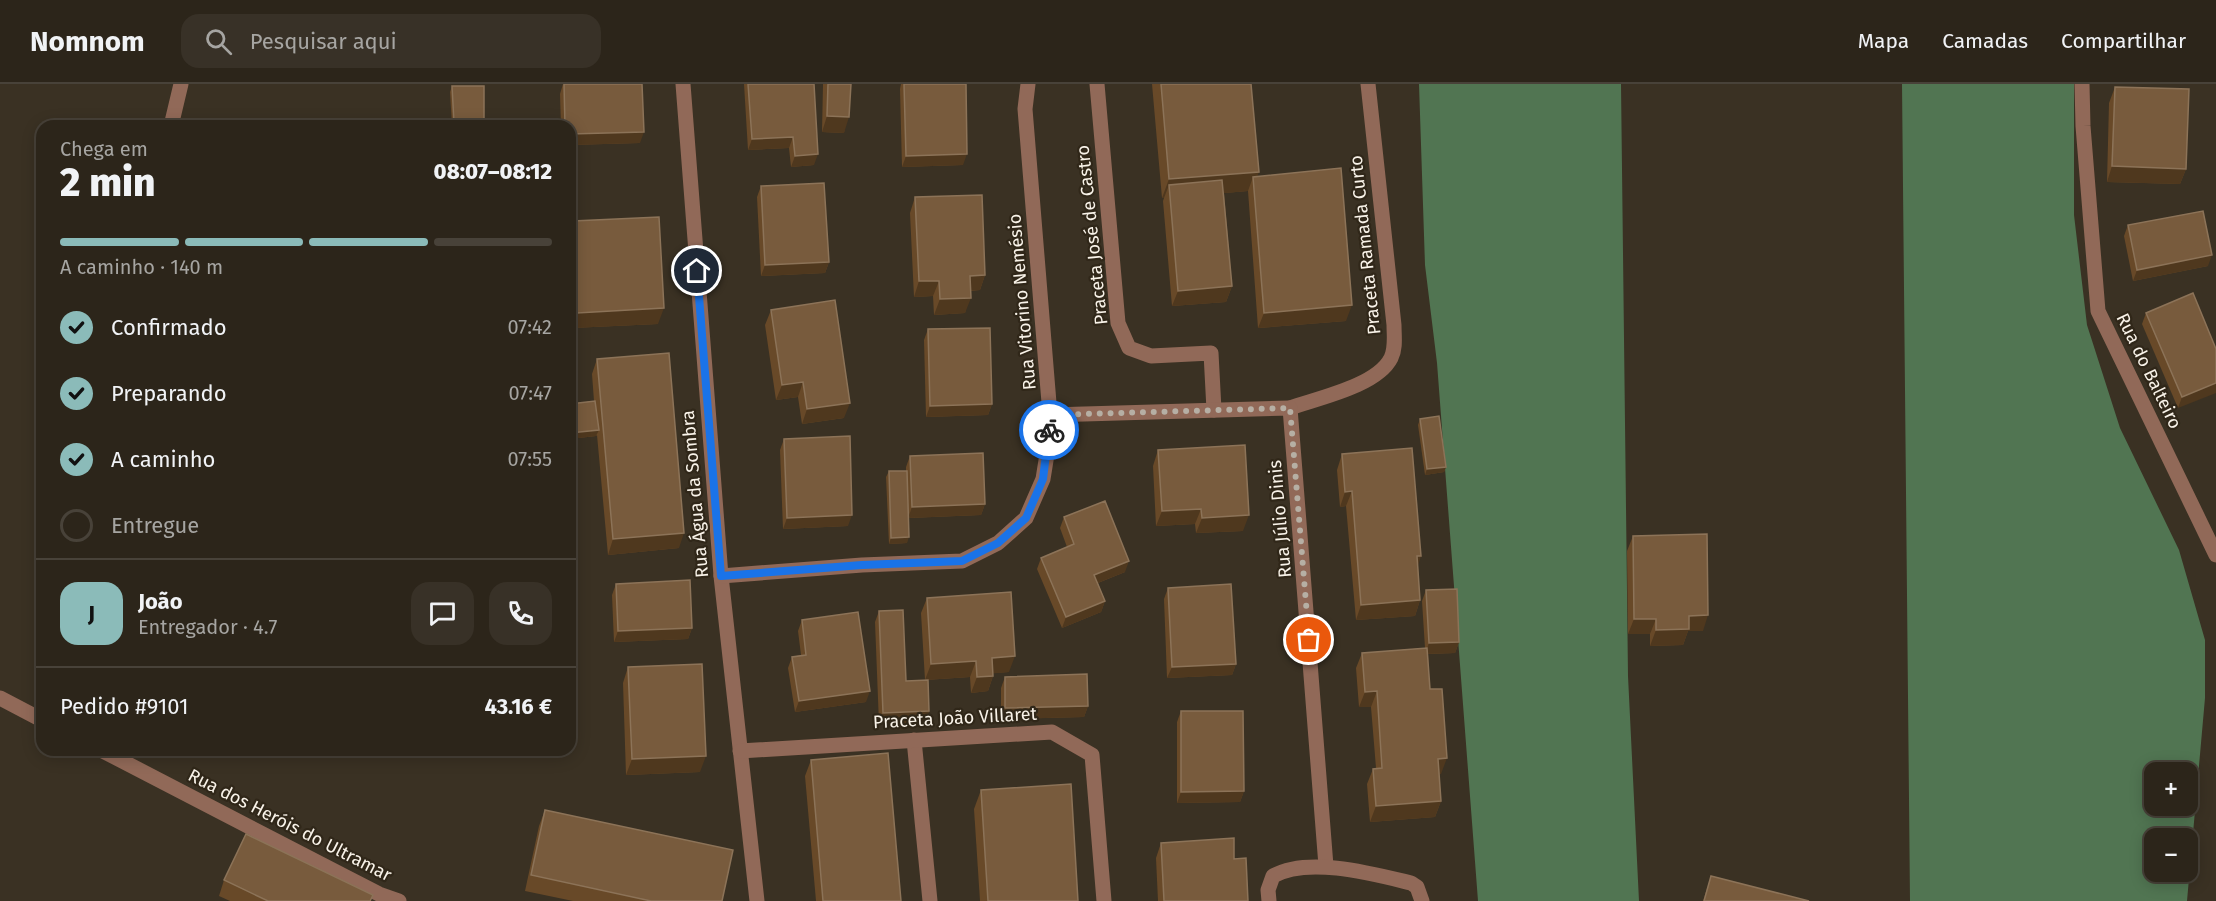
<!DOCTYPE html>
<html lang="pt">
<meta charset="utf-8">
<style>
body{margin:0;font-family:"Fira Sans",sans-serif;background:#383127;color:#f1f3f6;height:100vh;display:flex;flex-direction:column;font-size:22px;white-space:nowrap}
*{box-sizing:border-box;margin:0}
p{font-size:20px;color:#a6a5a2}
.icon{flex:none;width:33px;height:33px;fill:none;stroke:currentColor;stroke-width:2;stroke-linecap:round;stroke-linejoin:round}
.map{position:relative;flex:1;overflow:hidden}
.sheet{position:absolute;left:36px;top:36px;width:540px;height:636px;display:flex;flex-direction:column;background:#2c251a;border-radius:18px;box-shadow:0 3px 15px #0003,0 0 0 2px #484239}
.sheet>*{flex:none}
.tools{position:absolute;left:2144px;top:678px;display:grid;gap:12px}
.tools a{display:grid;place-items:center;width:54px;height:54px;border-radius:12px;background:#2c251a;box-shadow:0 3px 15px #0003,0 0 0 2px #484239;font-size:30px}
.pin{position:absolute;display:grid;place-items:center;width:51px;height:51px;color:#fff;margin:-26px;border:3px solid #fff;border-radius:50%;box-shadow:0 2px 6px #0007}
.courier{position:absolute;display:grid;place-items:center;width:60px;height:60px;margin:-30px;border:4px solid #1a73e8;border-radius:50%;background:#fff;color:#222;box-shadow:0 2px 8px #0007}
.head em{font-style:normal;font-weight:800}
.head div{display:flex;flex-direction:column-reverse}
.head{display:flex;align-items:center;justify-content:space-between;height:102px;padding:0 24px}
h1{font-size:39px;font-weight:800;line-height:45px}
.bar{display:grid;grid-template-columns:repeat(4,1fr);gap:9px 6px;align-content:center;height:72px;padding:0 24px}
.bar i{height:8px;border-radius:4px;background:#484239}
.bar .on{background:#8bbbb9}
.bar p{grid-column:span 4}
.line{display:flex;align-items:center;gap:15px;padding:0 24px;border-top:2px solid #484239}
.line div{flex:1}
.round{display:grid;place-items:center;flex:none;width:63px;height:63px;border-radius:18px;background:#383127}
ol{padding:0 24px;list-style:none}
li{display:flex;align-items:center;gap:18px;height:66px}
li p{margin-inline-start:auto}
li .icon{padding:6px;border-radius:50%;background:#8bbbb9;color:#111;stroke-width:4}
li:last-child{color:#a6a5a2}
li i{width:33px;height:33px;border:3px solid #484239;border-radius:50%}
header{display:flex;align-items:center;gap:36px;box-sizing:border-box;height:84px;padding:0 30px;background:#2c251a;border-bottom:2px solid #484239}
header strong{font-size:28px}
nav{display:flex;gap:33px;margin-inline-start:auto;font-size:21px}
.search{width:420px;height:54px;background:#383127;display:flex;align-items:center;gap:15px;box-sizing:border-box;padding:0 21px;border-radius:18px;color:#a6a5a2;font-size:22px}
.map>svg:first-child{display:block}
.forest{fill:#517552;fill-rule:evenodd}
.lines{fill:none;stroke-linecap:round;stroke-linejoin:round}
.minor{stroke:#916958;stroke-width:15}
.tertiary{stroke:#916958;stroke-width:15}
.wall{fill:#684928}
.shaded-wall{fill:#4f381e}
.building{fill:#785b3d;stroke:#8c7358;stroke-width:1.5}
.done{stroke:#b6afa4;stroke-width:6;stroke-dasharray:0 10.8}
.route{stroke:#1a73e8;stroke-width:8}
.labels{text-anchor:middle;stroke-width:4.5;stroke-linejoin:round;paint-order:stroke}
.street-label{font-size:18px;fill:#f9f3e9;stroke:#302719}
</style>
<header>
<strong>Nomnom</strong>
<div class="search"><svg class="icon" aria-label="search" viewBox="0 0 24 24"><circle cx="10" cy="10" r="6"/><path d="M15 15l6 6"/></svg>Pesquisar aqui</div>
<nav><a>Mapa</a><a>Camadas</a><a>Compartilhar</a></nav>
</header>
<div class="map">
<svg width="2216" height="817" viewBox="0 0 2216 817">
<rect width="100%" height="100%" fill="#3a3123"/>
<g class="forest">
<polygon points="1419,0 1621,0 1628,592 1639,817 1478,817 1437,279 1425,181"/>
<path d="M1902 0H2074V131L2087 241 2120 344 2179 466 2205 556V614L2187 817H1910ZM2154 688H2187V722H2154ZM2154 754H2187V788H2154Z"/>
</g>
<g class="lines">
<g class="minor">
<polyline points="683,0 721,492 757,817"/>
<polyline points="1097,0 1118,239 1129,264 1151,272 1211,269 1214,326"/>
<polyline points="2082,0 2083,42 2098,227 2216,471"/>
<polyline points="171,42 181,0"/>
<path d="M1290 324C1318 314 1377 302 1391 274 1396 264 1394 252 1394 241L1368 0"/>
<polyline points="1050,331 1290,324 1326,782"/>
<polyline points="721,492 862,481 962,477 998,459 1026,434 1043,395 1048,364 1050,331 1025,25 1028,0"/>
<polyline points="914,656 930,817"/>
<polyline points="740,667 1052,648 1092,671 1104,817"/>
<path d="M1269 817 1268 806 1273 792C1308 772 1374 790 1411 799L1417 803 1422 817"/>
</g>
<g class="tertiary">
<polyline points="0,614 42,636"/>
<polyline points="101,666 342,791 379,810 399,817"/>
</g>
</g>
<g class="wall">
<polygon points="563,0 640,59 570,61 570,42 561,42 560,10"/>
<polygon points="744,0 814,0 814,81 791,83 789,64 748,66"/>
<polygon points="823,0 851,0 844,49 822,48"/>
<polygon points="901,0 966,0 963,81 902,83 900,5"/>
<polygon points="1152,0 1251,0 1257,93 1346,237 1258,244 1248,107 1224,109 1232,202 1226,218 1172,222 1163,117 1164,114 1162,114"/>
<polygon points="452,2 484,38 483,42 452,42 450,8"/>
<polygon points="2115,3 2186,85 2180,100 2107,98 2109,19"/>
<polygon points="761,102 829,178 825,189 761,192 757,113"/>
<polygon points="915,113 985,191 980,206 970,207 965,229 934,231 933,212 914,213 910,129"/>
<polygon points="573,137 658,240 572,244 570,207 570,146"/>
<polygon points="2128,141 2208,182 2133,197 2124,152"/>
<polygon points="771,226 844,334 802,340 798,313 776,316 765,241"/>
<polygon points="2146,229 2216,265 2178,324 2142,240"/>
<polygon points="928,245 992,320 988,331 926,333 924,256"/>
<polygon points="597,275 679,464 608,471 597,351 596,352 570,355 570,320 594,317 592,290"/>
<polygon points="1420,335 1446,383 1444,388 1425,391 1418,341"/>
<polygon points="784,355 848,442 783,445 780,366"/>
<polygon points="1158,366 1243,447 1196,449 1195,440 1156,442 1153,382"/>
<polygon points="1342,370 1418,482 1420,516 1415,532 1356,536 1346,422 1340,423 1337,386"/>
<polygon points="910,372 985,420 981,431 909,434 907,459 889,460 886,393 889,387 906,387 906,383"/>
<polygon points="1064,433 1125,488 1098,499 1105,517 1101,528 1062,544 1037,485 1041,474 1067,463 1060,444"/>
<polygon points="1633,452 1703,547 1688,547 1683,561 1650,562 1650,550 1628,550 1627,467"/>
<polygon points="616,500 692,544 688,555 614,558 612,511"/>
<polygon points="1168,504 1236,580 1232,591 1167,594 1164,515"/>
<polygon points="1426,506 1459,558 1455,569 1428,570 1430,605 1441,690 1439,690 1441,717 1435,733 1370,738 1367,700 1373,685 1376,684 1371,623 1359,623 1356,584 1362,569 1425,564 1422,517"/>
<polygon points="927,514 1009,588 993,589 993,592 988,607 971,609 970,593 925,596 921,529"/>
<polygon points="879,527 906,597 929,627 925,638 879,640 875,538"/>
<polygon points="802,536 866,618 795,628 788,584 792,573 801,571 798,547"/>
<polygon points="628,583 700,688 626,691 623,599"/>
<polygon points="1005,593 1088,622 1084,633 1001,635 1001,604"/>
<polygon points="1181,627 1244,707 1240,718 1177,719 1177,638"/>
<polygon points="811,676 901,817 816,817 805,692"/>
<polygon points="981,706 1078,817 980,817 974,725"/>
<polygon points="545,726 722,817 573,817 525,807 539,742"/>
<polygon points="1161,759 1234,775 1248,817 1158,817 1156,774"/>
<polygon points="1711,792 1809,817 1703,817"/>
<polygon points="224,796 371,817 230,817 219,812"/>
</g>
<g class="shaded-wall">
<polygon points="827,32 849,33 844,49 822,48"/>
<polygon points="484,38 483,42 453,42 454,39"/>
<polygon points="644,48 640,59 570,61 570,50"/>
<polygon points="793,53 789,64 748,66 752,55"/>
<polygon points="818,70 814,81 791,83 795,72"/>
<polygon points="967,70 963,81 902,83 906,72"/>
<polygon points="2112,82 2186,85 2180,100 2107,98"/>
<polygon points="1259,88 1254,102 1253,93 1248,107 1170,114 1169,101 1164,114 1162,114 1169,95"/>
<polygon points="2212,171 2208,182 2133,197 2137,186"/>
<polygon points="829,178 825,189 761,192 765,181"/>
<polygon points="985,191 980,206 964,207 970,192"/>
<polygon points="919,197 939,197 933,212 914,213"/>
<polygon points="1232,202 1226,218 1172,222 1178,207"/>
<polygon points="971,214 965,229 934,231 940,215"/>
<polygon points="1352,221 1346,237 1258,244 1264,229"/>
<polygon points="664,224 658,240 572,244 577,229"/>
<polygon points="803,298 798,313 776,316 782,301"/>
<polygon points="2216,299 2216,309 2178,324 2182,313"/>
<polygon points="850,319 844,334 802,340 807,325"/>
<polygon points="992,320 988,331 926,333 930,322"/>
<polygon points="599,346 596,352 570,355 570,349"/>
<polygon points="1446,383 1444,388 1425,391 1427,385"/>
<polygon points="1352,407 1346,422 1340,423 1345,408"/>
<polygon points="985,420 981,431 908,434 912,423"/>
<polygon points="1201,425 1195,440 1156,442 1162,427"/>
<polygon points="852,431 848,442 783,445 787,434"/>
<polygon points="1249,431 1243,447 1196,449 1202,434"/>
<polygon points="684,449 679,464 608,471 613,455"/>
<polygon points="909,453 907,459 889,460 891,454"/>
<polygon points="1417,472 1421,472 1416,488"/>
<polygon points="1129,477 1125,488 1090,502 1094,491"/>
<polygon points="1420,516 1415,532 1356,536 1361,521"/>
<polygon points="1105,517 1101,528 1062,544 1066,533"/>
<polygon points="1708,531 1703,547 1688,547 1683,561 1650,562 1656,546 1689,532"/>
<polygon points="1634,535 1656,535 1650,550 1628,550"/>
<polygon points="692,544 688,555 614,558 618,547"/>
<polygon points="1459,558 1455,569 1425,570 1429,559"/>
<polygon points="1015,572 1009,588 987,590 992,574"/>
<polygon points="976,577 970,593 925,596 931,580"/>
<polygon points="1236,580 1232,591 1167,594 1172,583"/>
<polygon points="993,592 988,607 971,609 977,593"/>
<polygon points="870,607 866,618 795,628 799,617"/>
<polygon points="1377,607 1371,623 1359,623 1365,608"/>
<polygon points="1088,622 1084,633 1001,635 1005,624"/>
<polygon points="929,627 925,638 879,640 883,629"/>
<polygon points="706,672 700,688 626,691 632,675"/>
<polygon points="1447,674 1441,690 1432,690 1438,675"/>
<polygon points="1244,707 1240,718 1177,719 1181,708"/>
<polygon points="1441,717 1435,733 1370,738 1376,722"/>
</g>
<g class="building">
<polygon points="564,0 642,0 644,48 570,50 570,42 565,42"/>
<polygon points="748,0 814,0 818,70 795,72 793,53 752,55"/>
<polygon points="828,0 851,0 849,33 827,32"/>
<polygon points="904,0 966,0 967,70 906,72"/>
<polygon points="1161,0 1251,0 1259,88 1169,95"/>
<polygon points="452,2 484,2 484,38 454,39"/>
<polygon points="2115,3 2189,5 2186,85 2112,82"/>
<polygon points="1341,84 1352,221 1264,229 1253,93"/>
<polygon points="1222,96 1232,202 1178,207 1169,101"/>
<polygon points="824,99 829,178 765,181 761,102"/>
<polygon points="982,111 985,191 970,192 971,214 940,215 939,197 919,197 915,113"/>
<polygon points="2203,127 2212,171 2137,186 2128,141"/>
<polygon points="659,133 664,224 577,229 573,137"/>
<polygon points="2193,209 2216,265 2216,299 2182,313 2146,229"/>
<polygon points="835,216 850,319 807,325 803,298 782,301 771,226"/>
<polygon points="990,244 992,320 930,322 928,245"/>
<polygon points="669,269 684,449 613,455 597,275"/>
<polygon points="595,317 599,346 570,349 570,320"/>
<polygon points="1439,332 1446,383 1427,385 1420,335"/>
<polygon points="850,352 852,431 787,434 784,355"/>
<polygon points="1245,361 1249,431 1202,434 1201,425 1162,427 1158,366"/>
<polygon points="1412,364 1421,472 1417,472 1420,516 1361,521 1352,407 1345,408 1342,370"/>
<polygon points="983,369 985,420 912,423 910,372"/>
<polygon points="889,387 907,387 909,453 891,454"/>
<polygon points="1105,417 1129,477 1094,491 1105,517 1066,533 1041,474 1074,460 1064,433"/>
<polygon points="1707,450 1708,531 1689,532 1689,545 1656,546 1656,535 1634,535 1633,452"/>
<polygon points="690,496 692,544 618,547 616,500"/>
<polygon points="1231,500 1236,580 1172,583 1168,504"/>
<polygon points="1457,505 1459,558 1429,559 1426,506"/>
<polygon points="1011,508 1015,572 992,574 993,592 977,593 976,577 931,580 927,514"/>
<polygon points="903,526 906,597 928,596 929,627 883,629 879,527"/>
<polygon points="858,528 870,607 799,617 792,573 806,571 802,536"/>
<polygon points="1427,564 1430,605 1442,605 1447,674 1438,675 1441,717 1376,722 1373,685 1382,684 1377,607 1365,608 1362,569"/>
<polygon points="702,580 706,672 632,675 628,583"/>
<polygon points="1087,590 1088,622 1005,624 1005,593"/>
<polygon points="1181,627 1243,627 1244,707 1181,708"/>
<polygon points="888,669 901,817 823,817 811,676"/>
<polygon points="1071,700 1078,817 988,817 981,706"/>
<polygon points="545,726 733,766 722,817 651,817 531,791"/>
<polygon points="246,750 373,811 370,817 268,817 224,796"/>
<polygon points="1234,754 1234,775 1246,774 1248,817 1164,817 1161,759"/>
<polygon points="1711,792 1809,817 1704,817"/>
</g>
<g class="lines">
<polyline class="done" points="1049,346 1050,331 1290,324 1309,556"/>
<polyline class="route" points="697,187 721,492 862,481 962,477 998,459 1026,434 1043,395 1049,346"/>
</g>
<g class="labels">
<g class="street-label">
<text transform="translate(1092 151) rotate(-96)" y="6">Praceta José de Castro</text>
<text transform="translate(1365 161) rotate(-96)" y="6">Praceta Ramada Curto</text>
<text transform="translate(1022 218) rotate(-95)" y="6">Rua Vitorino Nemésio</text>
<text transform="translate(2149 287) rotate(64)" y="6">Rua do Balteiro</text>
<text transform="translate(695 410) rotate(-95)" y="6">Rua Água da Sombra</text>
<text transform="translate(1280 435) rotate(-95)" y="6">Rua Júlio Dinis</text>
<text transform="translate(955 634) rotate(-3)" y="6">Praceta João Villaret</text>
<text transform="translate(290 741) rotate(27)" y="6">Rua dos Heróis do Ultramar</text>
</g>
</g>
</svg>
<div class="tools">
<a>+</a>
<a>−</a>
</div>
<div class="pin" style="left:1309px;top:556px;background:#ea580c"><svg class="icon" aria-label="bag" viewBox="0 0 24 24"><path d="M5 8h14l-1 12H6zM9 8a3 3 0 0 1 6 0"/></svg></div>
<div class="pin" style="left:697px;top:187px;background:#1f2937"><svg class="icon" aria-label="home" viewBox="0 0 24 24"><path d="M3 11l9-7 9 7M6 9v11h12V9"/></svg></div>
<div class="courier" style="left:1049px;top:346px"><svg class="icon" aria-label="bike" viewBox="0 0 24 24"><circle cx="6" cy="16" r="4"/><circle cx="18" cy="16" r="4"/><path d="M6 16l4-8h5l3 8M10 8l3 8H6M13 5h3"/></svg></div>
<section class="sheet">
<div class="head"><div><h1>2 min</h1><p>Chega em</p></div><em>08:07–08:12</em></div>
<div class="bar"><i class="on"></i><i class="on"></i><i class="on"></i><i></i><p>A caminho · 140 m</p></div>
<ol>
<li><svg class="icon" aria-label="check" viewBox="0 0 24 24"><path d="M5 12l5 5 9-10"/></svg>Confirmado<p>07:42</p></li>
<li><svg class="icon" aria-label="check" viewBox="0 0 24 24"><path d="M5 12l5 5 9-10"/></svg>Preparando<p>07:47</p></li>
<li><svg class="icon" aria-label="check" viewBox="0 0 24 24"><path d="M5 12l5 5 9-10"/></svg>A caminho<p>07:55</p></li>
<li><i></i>Entregue</li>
</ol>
<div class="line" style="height:108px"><b class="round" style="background:#8bbbb9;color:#111">J</b><div><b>João</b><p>Entregador · 4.7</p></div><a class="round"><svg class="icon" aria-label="chat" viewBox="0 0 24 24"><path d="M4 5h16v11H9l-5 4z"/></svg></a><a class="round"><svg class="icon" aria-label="phone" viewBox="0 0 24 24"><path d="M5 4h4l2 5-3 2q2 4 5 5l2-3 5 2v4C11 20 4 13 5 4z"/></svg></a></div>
<div class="line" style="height:78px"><div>Pedido #9101</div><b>43.16 €</b></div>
</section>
</div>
